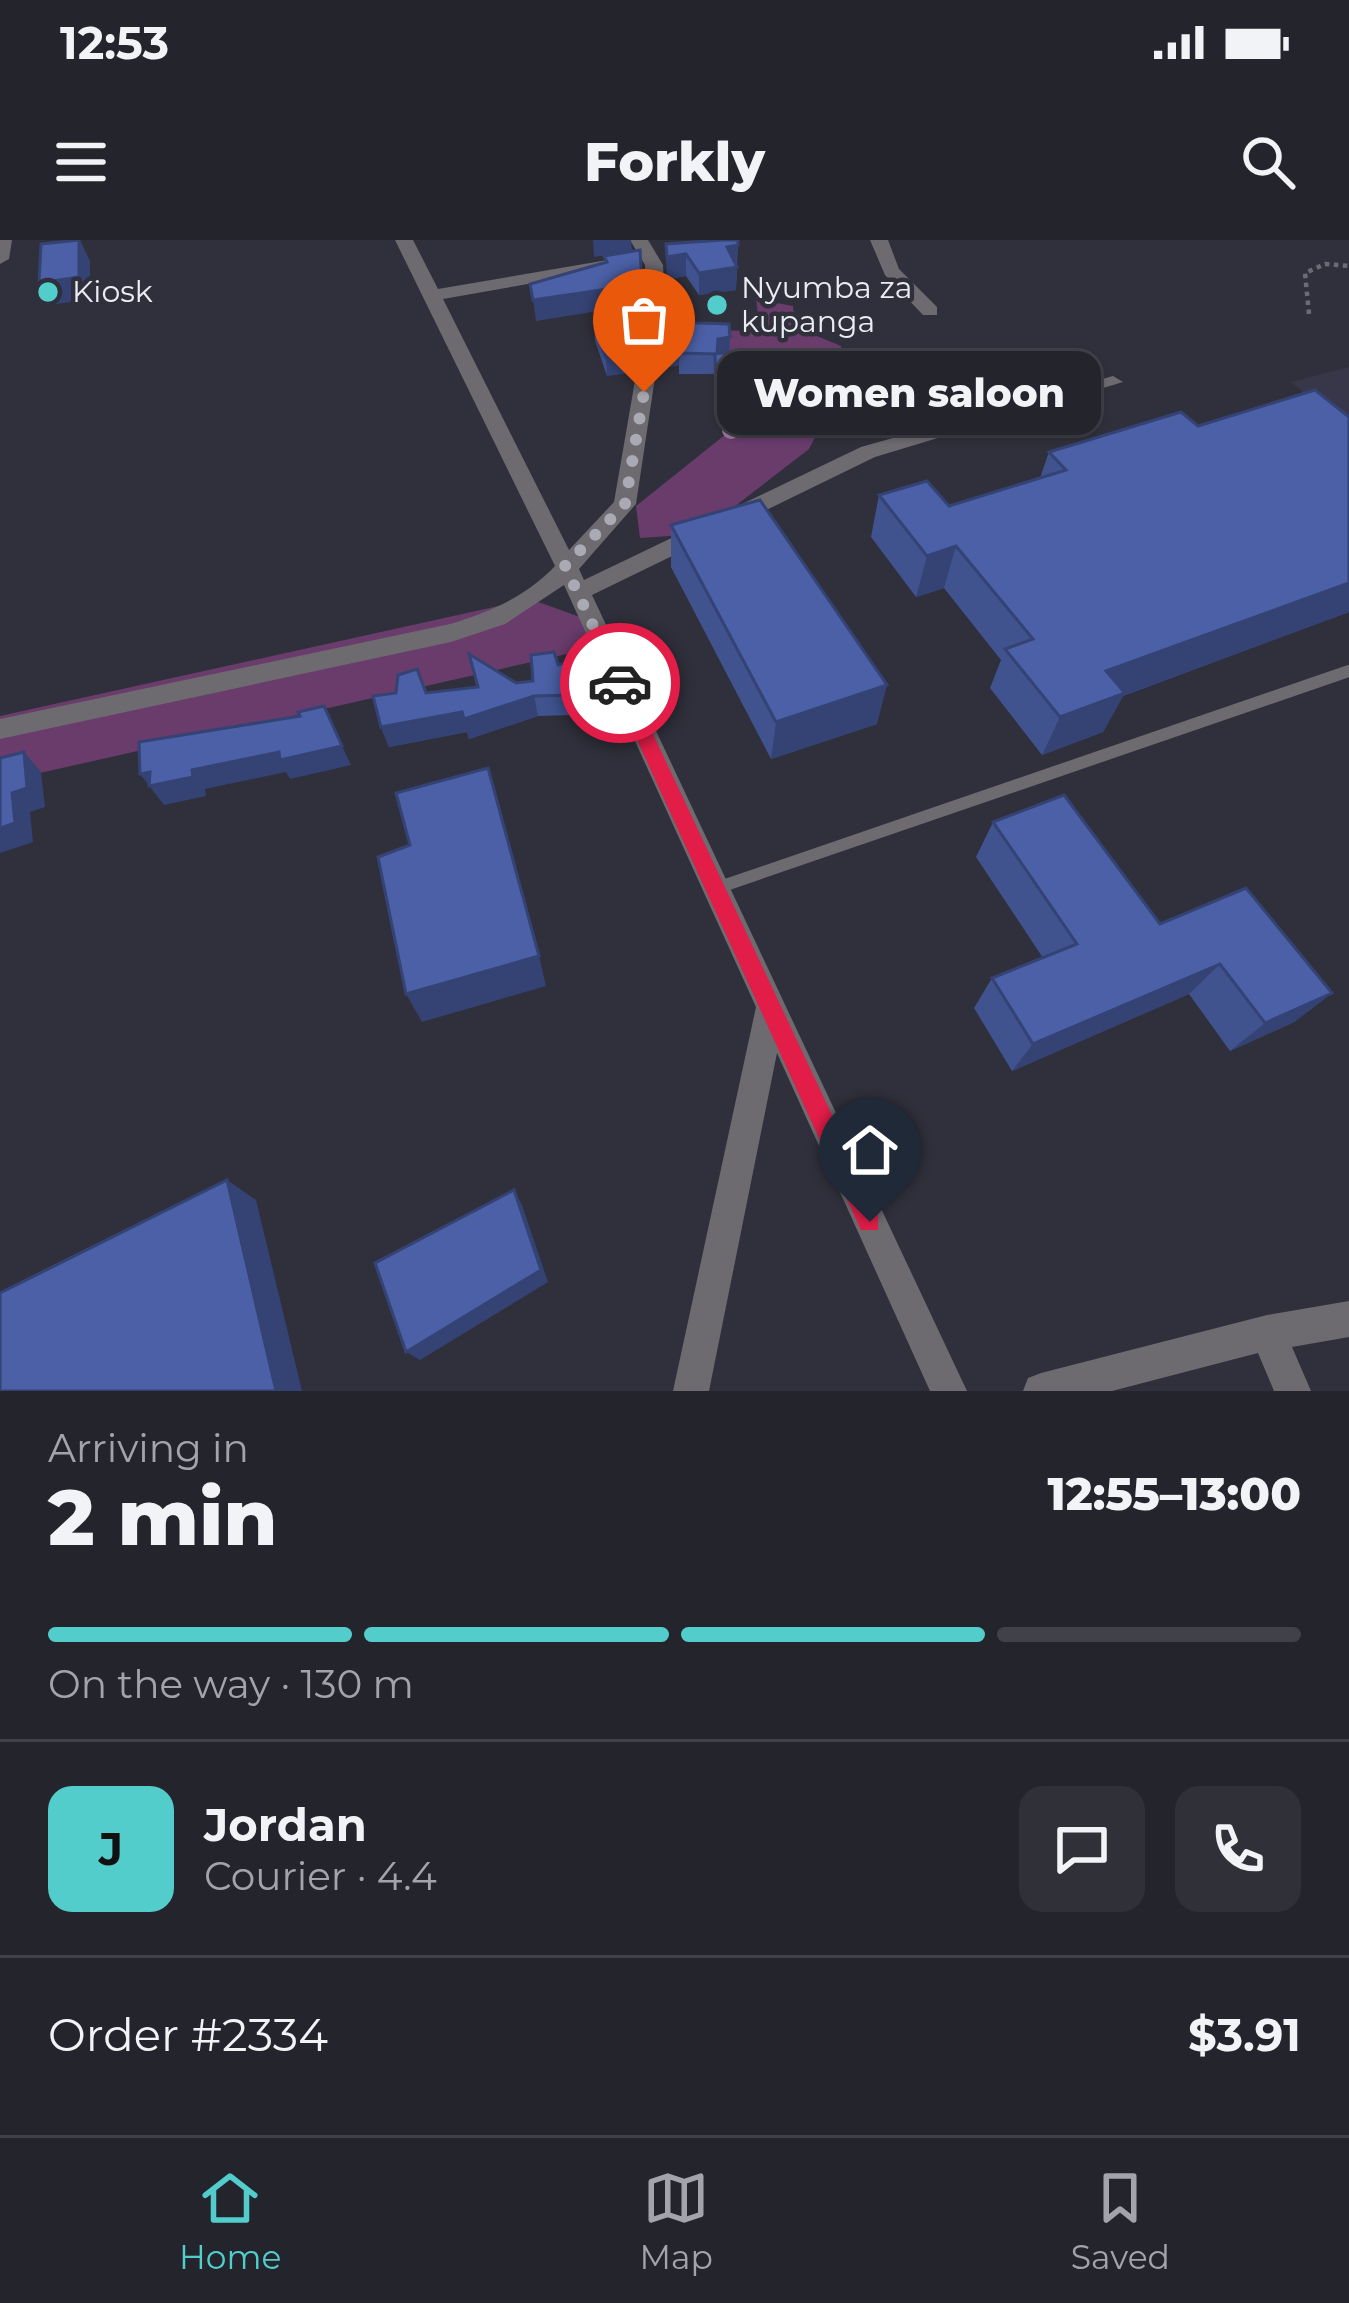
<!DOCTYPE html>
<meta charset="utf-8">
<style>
body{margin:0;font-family:Montserrat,sans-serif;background:#303039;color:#f1f3f6;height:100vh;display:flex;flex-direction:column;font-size:45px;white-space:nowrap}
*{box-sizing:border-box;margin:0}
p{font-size:39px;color:#a3a4aa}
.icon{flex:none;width:66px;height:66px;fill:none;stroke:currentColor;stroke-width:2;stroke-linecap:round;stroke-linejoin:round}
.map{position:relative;height:1151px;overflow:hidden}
.drawer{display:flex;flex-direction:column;background:#24242d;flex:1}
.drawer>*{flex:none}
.pin{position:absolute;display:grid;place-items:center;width:102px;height:102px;color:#fff;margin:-123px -51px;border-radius:50% 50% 50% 0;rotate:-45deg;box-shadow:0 0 12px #0007}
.pin .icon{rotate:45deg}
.courier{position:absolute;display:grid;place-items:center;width:120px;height:120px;margin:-60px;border:9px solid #e11d48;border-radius:50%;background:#fff;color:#222;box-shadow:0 3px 15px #0007}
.bubble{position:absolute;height:84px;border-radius:24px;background:#24242d;box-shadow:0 3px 9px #0004,0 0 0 3px #414149;font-size:39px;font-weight:800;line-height:84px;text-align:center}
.headline em{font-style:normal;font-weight:800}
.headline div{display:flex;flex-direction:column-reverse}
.headline{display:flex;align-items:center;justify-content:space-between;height:204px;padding:0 48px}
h1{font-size:78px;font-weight:800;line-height:90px}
.bar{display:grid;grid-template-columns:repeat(4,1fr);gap:18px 12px;align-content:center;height:144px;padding:0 48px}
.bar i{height:15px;border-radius:9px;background:#414149}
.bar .on{background:#52cdcc}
.bar p{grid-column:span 4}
.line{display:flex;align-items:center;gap:30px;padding:0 48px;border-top:3px solid #414149}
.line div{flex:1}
.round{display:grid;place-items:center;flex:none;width:126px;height:126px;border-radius:24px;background:#303039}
.status{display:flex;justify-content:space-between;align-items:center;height:84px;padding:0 60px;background:#24242d;direction:ltr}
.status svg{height:33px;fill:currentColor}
header{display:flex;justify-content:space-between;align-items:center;height:156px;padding:0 48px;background:#24242d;font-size:54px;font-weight:800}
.tabs{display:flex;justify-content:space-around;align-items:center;height:168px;border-top:3px solid #414149;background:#24242d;font-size:33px;color:#a3a4aa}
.tabs a{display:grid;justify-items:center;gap:6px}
.tabs .on{color:#52cdcc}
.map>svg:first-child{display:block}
.built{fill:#383749}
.green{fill:#6a3c6c}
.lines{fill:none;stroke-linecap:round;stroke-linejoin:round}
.path{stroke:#6b6b75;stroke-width:4.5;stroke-dasharray:4.5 4.5;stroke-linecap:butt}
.lane{stroke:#6d6a70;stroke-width:12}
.street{fill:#6d6a70;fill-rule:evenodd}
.tree{fill:#9d7aa4}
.wall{fill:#40538f}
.shaded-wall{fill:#344374}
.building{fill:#4b60a6;stroke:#344374;stroke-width:3}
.route{fill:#e11d48}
.done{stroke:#aaaab4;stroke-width:12;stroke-dasharray:0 21.6}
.poi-dot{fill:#52cdcc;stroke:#30303c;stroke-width:4.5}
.labels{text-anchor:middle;stroke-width:9;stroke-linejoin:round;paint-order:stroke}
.far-poi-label{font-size:30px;fill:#ececf4;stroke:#30303c;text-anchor:start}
</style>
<div class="status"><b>12:53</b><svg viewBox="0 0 49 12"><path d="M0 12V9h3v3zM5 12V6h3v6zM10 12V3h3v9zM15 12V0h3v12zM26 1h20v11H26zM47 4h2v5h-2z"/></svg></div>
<header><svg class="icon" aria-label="menu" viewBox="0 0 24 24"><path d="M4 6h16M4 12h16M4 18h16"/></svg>Forkly<svg class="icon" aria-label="search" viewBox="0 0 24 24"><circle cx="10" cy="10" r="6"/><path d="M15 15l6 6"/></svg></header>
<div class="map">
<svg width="1349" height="1151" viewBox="0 0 1349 1151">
<rect width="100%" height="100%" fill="#30303c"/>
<polygon class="built" points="1349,127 1349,191 1291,142"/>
<g class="green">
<polygon points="756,59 793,66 795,87 841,106 844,141 809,209 699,294 640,298 636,266 731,190 755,198 761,174 757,133 728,134 724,90 760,92"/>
<polygon points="530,359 638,398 0,542 0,476"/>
</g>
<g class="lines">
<polyline class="path" points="1309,74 1305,33 1325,24 1349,26"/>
<polyline class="lane" points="714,649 1349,431"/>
<g class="street">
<polygon points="0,0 12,0 9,19 0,24"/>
<path d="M395 0H413L438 49 619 18 628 23 619 28 443 59 569 310 614 262 647 71 645 25 630 0H648L663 25 665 71 636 264 579 329 584 340 861 207 1113 136 1123 142 875 217 592 355 967 1151H930L777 813 709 1151H673L756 767 564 345 505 384 451 402 0 499V479L450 384C489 372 526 357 555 326Z"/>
<polygon points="870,0 888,0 899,29 937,67 937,75 923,75 885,35"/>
<polygon points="1349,1061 1349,1097 1292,1107 1311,1151 1274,1151 1258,1113 1112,1151 1023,1151 1028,1138 1041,1133 1267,1075"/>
</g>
</g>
<circle class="tree" cx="731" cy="190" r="9"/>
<g class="wall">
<polygon points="738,0 736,50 699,55 686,36 667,39 666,4"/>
<polygon points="594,82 637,83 637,102 632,132 607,136 595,101"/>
<polygon points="730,97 729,113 747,143 746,164 716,163 715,134 679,134 679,125 661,128 661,107"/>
<polygon points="1349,177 1349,372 1123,456 1103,492 1042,515 990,448 1001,420 944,348 916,357 871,297 879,255 949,266 1040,238 1049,212 1198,186"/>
<polygon points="671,285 877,484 771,519 671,327"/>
<polygon points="558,425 575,442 573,475 538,476 469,499 467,492 389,507 381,487 426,453 533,441"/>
<polygon points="993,582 1160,684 1332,753 1294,782 1230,811 1189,754 1012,831 974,768 992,738 1043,718 976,617"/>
</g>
<g class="shaded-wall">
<polygon points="80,0 90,21 90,59 51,65 39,43"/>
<polygon points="593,0 631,0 632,11 594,17"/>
<polygon points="738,5 736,27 727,7"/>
<polygon points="686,14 686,36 667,39 667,17"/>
<polygon points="737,27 736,50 699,55 699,33"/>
<polygon points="642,44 642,64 536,81 533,60"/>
<polygon points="637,83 637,102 632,132 607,136 606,117"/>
<polygon points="730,97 729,118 716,134 718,99"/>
<polygon points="680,105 679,125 661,128 661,107"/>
<polygon points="956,306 944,348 916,357 927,316"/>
<polygon points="1349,343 1349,372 1123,456 1103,492 1042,515 1060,477 1106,431"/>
<polygon points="572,421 575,442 573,475 570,455"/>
<polygon points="887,445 877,484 771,519 776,482"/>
<polygon points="534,456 538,476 469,499 467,492 389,507 381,487"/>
<polygon points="342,506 351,525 290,539 286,532 205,549 206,556 164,565 140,534 192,530 279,512"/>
<polygon points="24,512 41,532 45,567 30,572 33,602 0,613 0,588"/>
<polygon points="539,716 546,746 422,782 406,754"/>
<polygon points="1220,724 1189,754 1012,831 1033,804"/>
<polygon points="1332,753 1294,782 1230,811 1265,783"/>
<polygon points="227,940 256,960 302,1151 276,1151"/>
<polygon points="514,950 522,965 548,1042 420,1120 406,1112"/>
</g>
<g class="building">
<polygon points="79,0 79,37 39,43 41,4"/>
<polygon points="722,0 738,0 738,5 727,7 737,27 699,33 686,14 667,17 666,4"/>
<polygon points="640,10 642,44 533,60 530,44 607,22 604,16"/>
<polygon points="594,82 637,83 631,114 606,117"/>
<polygon points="665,82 729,84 730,97 718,99 717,113 742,114 747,143 716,143 715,114 679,113 680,105 661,107"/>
<polygon points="1315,150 1349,177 1349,343 1106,431 1125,453 1060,477 1005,409 1033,399 956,306 927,316 879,255 927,241 949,266 1066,230 1049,212 1181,172 1198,186"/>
<polygon points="760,260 887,445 776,482 671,285"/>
<polygon points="554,412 558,425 572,421 570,455 534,456 464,479 462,472 381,487 373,456 396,453 398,435 417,429 426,453 478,447 469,414 516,443 533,441 531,415"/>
<polygon points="324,466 342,506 280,520 279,512 192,530 193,537 149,546 150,532 140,534 139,502 300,476 298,472"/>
<polygon points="24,512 27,548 12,553 15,583 0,588 0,518"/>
<polygon points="488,528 539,716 406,754 378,617 410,605 396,553"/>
<polygon points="1064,555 1160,684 1246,648 1332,753 1265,783 1220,724 1033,804 992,738 1077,704 993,582"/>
<polygon points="227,940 276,1151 0,1151 0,1053"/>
<polygon points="514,950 541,1030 406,1112 375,1023"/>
</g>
<polygon class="route" points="620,436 629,443 878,973 878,990 861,990 611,443"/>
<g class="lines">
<polyline class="done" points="620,443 565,326 625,264 644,152"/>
</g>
<g class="poi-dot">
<circle cx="48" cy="52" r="12"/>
<circle cx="717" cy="65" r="12"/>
</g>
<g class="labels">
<g class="far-poi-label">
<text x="741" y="58">Nyumba za<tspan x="741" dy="34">kupanga</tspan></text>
<text x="72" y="62">Kiosk</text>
</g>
</g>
</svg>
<div class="pin" style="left:644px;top:152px;background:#ea580c"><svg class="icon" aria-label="bag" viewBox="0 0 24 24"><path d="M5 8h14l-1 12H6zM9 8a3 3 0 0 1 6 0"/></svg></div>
<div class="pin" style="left:870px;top:982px;background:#1f2937"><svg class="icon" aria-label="home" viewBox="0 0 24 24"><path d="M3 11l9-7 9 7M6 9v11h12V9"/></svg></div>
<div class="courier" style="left:620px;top:443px"><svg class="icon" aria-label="car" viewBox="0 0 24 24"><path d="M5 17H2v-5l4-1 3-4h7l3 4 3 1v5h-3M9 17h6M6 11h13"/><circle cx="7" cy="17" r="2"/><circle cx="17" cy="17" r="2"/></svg></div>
<div class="bubble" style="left:717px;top:111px;width:384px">Women saloon</div>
</div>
<section class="drawer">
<div class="headline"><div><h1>2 min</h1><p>Arriving in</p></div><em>12:55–13:00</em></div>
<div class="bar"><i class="on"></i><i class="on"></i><i class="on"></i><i></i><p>On the way · 130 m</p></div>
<div class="line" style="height:216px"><b class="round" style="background:#52cdcc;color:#111">J</b><div><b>Jordan</b><p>Courier · 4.4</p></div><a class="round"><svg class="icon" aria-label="chat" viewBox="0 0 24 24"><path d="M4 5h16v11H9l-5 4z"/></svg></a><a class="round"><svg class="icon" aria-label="phone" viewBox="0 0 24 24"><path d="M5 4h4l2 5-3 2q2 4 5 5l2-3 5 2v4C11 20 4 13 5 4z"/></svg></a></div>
<div class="line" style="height:156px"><div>Order #2334</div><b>$3.91</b></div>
</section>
<nav class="tabs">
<a class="on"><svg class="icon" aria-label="home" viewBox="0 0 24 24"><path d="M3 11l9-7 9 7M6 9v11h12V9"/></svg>Home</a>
<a><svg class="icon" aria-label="map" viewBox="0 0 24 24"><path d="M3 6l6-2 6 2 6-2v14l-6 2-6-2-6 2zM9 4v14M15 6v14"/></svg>Map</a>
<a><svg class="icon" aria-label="saved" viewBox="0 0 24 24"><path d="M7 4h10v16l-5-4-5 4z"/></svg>Saved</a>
</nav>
